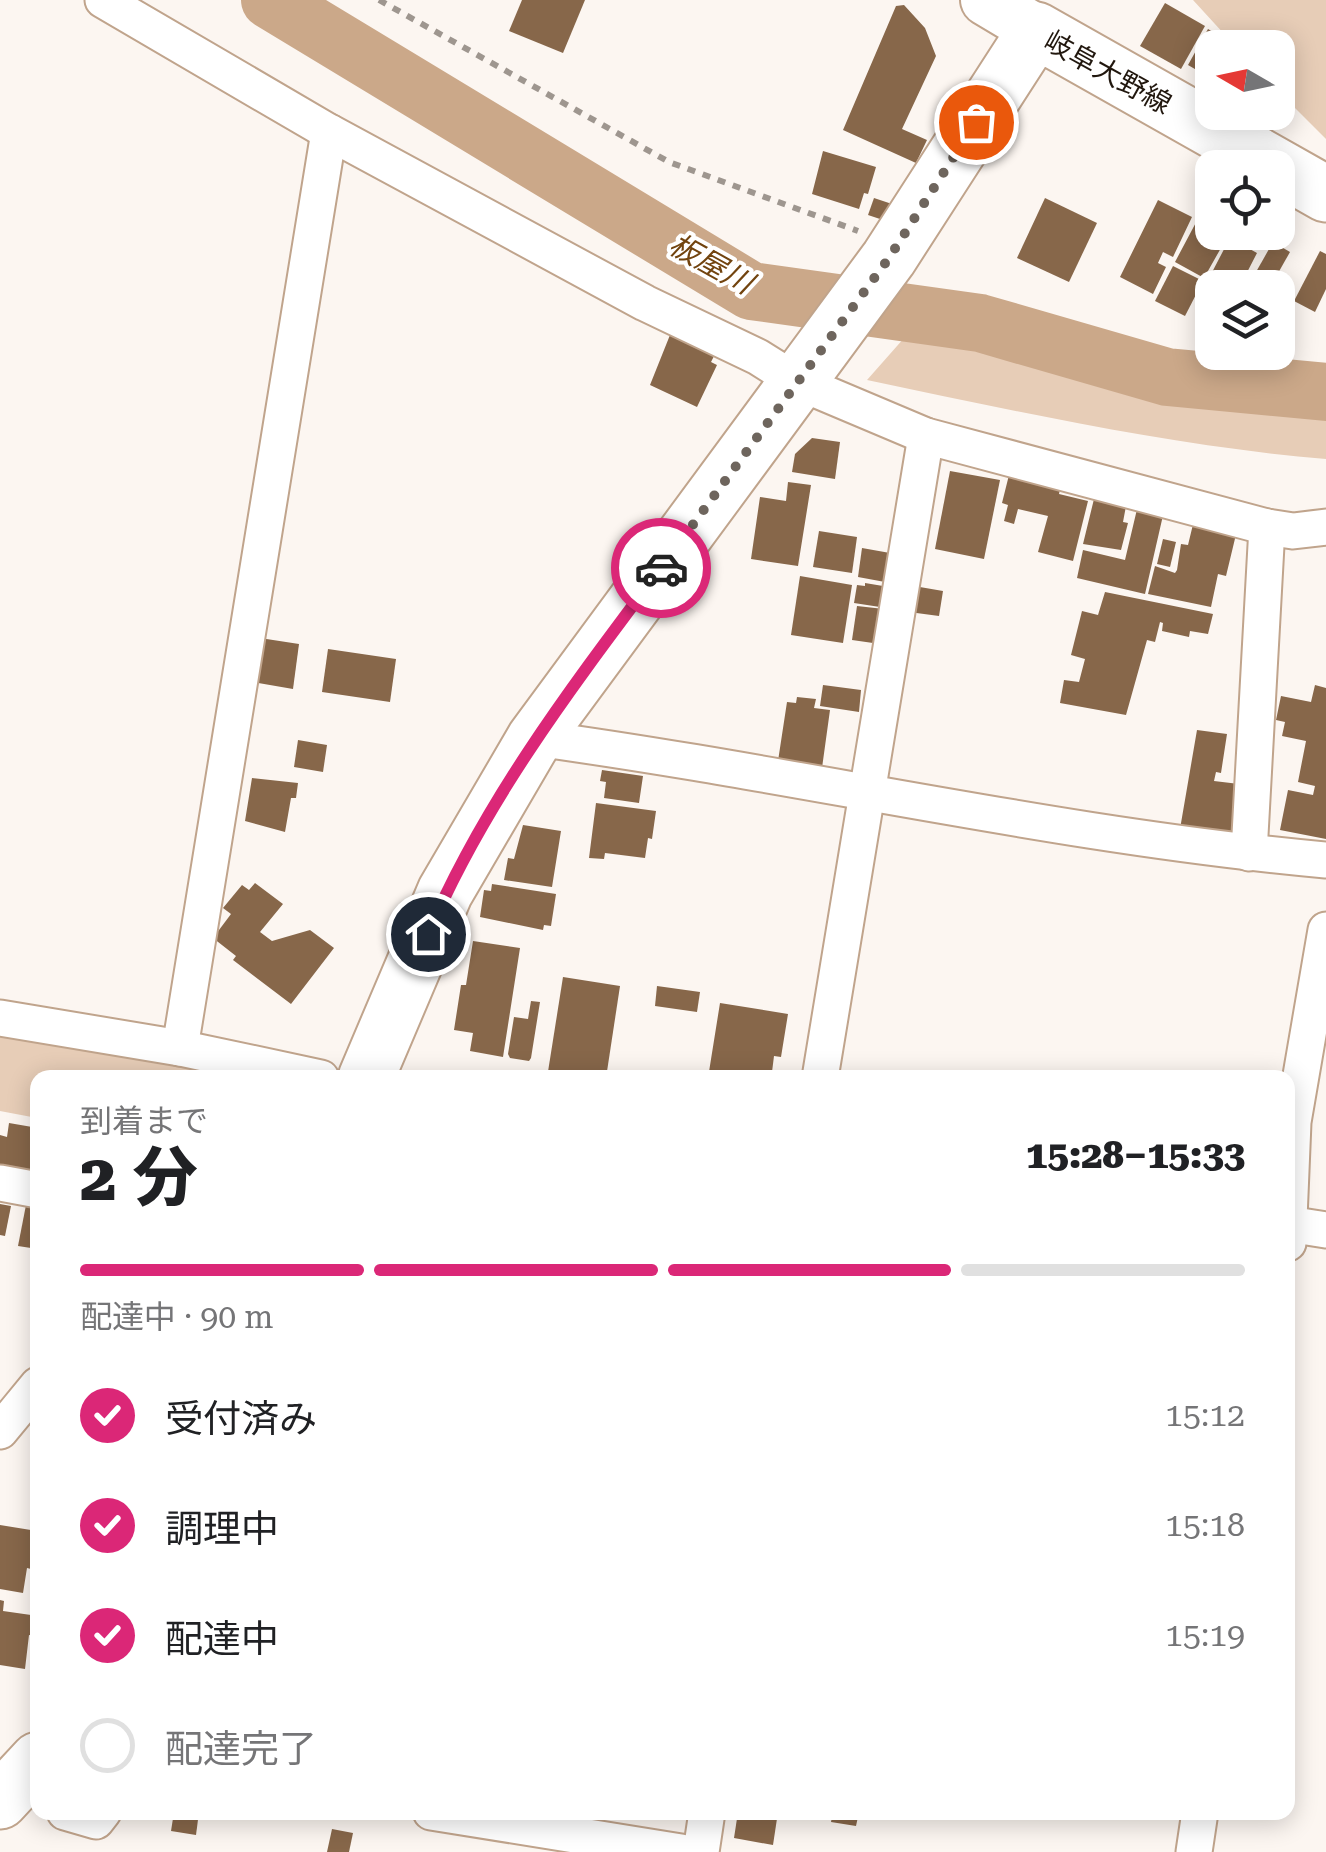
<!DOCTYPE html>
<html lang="ja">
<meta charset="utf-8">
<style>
body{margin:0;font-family:"Roboto Serif","Noto Sans JP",serif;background:#f2f2f2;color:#202124;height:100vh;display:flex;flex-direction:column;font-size:38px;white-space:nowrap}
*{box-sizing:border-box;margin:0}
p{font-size:32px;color:#757577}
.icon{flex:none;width:55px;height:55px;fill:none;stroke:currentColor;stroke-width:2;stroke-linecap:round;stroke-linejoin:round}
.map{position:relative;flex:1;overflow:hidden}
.sheet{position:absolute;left:30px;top:1070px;width:1265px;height:750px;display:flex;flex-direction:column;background:#fff;border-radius:20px;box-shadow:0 5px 25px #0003}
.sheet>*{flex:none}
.needle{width:65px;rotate:279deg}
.fabs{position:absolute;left:1195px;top:30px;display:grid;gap:20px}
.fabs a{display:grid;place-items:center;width:100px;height:100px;border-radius:20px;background:#fff;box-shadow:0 5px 25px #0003;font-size:50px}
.pin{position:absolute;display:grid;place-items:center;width:85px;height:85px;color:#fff;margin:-42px;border:5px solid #fff;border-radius:50%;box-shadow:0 2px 10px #0007}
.courier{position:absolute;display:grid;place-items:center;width:100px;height:100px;margin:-50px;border:8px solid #db2777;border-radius:50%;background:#fff;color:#222;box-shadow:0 2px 12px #0007}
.summary em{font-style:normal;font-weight:800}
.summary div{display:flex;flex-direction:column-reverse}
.summary{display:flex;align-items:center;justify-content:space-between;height:170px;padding:0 50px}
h1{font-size:65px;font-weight:800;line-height:75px}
.bar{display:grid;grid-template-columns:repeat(4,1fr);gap:15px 10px;align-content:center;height:120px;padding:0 50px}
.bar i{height:12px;border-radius:8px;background:#e0e0e0}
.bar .selected{background:#db2777}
.bar p{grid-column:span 4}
ol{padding:0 50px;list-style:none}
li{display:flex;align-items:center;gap:30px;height:110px}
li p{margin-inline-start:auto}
li .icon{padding:10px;border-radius:50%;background:#db2777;color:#fff;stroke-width:4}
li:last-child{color:#757577}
li i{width:55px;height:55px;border:5px solid #e0e0e0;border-radius:50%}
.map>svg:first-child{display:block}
.green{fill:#e7cdb7}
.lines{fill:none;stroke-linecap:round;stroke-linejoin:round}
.river{stroke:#cba889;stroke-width:58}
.building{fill:#87674a}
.minor-casing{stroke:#c0a48c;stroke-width:39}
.secondary-casing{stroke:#c0a48c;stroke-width:54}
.primary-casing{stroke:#c0a48c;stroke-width:59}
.path{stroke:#9e968f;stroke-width:6;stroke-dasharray:8 8;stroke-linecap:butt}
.minor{stroke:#fff;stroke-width:35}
.secondary{stroke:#fff;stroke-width:50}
.primary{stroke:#fff;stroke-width:55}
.done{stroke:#6e655d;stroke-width:10;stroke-dasharray:0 18}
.route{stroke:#db2777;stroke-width:12}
.labels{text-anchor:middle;stroke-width:8;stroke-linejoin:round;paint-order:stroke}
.street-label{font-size:28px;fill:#21170e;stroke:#fff}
.water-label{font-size:30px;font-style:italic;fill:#72440f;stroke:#fff}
</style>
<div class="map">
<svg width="1326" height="1852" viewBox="0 0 1326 1852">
<rect width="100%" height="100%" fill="#fcf6f1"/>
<g class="green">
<polygon points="1193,0 1326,0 1326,139 1278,91 1278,48 1236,47"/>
<path d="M920 320 1103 379 1258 404 1326 407V459C1171 446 1020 412 867 380Z"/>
<polygon points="0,1035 225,1072 222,1078 38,1078 37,1118 0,1111"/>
</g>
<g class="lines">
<polyline class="river" points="270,0 751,291 980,323 1167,377 1326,392"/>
</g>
<g class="building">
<polygon points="522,0 585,0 563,53 509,31"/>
<polygon points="1165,3 1205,26 1181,69 1140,46"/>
<polygon points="904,5 925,28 936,56 902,129 927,140 916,163 843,130 896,6"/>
<polygon points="1208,29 1241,48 1212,48 1212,79 1188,65"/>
<polygon points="823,151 876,167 868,194 864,193 859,209 812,194"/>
<polygon points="874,198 895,205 889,222 868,215"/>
<polygon points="1045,198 1097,223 1069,282 1017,258"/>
<polygon points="1158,200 1192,217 1173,257 1163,252 1158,263 1166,267 1153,294 1120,277"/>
<polygon points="1201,213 1212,220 1212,232 1230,232 1204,278 1175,262"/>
<polygon points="1233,232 1247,232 1254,237 1248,248 1257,253 1239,288 1212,288 1212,312 1196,303"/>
<polygon points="1273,242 1290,252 1273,282 1256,272"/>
<polygon points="1320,251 1326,254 1326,289 1315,312 1294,301"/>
<polygon points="1173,266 1203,281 1185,316 1155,301"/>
<polygon points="1251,273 1280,288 1244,288"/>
<polygon points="670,335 714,356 711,362 717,365 697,407 650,385"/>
<polygon points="812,438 840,442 835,479 792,472 795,454"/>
<polygon points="950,471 1000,480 984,559 935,549"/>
<polygon points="1009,475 1060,489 1059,494 1088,501 1073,561 1038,552 1048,516 1018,509 1014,524 1004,521 1008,505 1002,503"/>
<polygon points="788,482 811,485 798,566 751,559 760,497 786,501"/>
<polygon points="1094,499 1126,506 1123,522 1128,523 1121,550 1083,544"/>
<polygon points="1138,505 1164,511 1145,594 1077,578 1083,550 1125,560"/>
<polygon points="1196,512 1239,522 1226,576 1218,574 1211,607 1148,594 1155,566 1175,573 1177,570 1181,544 1188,545"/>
<polygon points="819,531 857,537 852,573 813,567"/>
<polygon points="1163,539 1176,542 1170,567 1157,564"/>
<polygon points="862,548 890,553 885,582 858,577"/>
<polygon points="800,576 852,585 843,643 791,635"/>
<polygon points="865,583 883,586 880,607 854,603 857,585 865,586"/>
<polygon points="914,586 943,591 939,616 909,612"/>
<polygon points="1105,592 1213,614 1208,634 1190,631 1189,637 1162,631 1163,623 1160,622 1155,642 1147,640 1126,715 1060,703 1064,680 1079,682 1085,659 1071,655 1082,611 1098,615"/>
<polygon points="857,606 884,609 880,644 852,640"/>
<polygon points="260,638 299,644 293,689 253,682"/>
<polygon points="328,649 396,659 390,702 322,692"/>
<polygon points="823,685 861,690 859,712 820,706"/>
<polygon points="1315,685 1326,688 1326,839 1280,830 1288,790 1313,795 1315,786 1298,782 1306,741 1282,736 1285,722 1276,720 1281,696 1311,702"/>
<polygon points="797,697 816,699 814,708 830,710 822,768 778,761 787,702 796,703"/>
<polygon points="1197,730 1227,734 1221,773 1216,772 1214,781 1239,784 1230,837 1180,829"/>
<polygon points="298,740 327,745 323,772 294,767"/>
<polygon points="602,770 643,776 639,803 604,798 606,782 600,781"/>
<polygon points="252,778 298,783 296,798 291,798 285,832 245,821"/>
<polygon points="596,803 656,811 652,839 648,838 645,858 605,853 604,859 589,858"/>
<polygon points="523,825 561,831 552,887 504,880 508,858 514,859"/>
<polygon points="255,883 283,904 260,932 272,941 310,930 334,948 291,1004 233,960 236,956 213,938 231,914 223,908 242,885 249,890"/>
<polygon points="492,884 556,894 551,926 544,925 543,930 480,917 484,890 491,891"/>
<polygon points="473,941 520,948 503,1057 470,1051 473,1033 454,1030 461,985 466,985"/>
<polygon points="563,977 620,986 606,1078 547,1078"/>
<polygon points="657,986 700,992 697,1012 655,1006"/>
<polygon points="531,1001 540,1002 531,1058 529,1061 510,1058 508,1054 514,1017 528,1019"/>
<polygon points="720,1003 788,1014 781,1057 774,1056 772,1072 765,1071 764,1078 708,1078"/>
<polygon points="9,1123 38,1128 38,1176 0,1166 0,1135 7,1137"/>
<polygon points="0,1204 11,1206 5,1236 0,1235"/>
<polygon points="26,1205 38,1206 31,1248 18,1246"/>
<polygon points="0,1525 37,1531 31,1569 27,1568 23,1593 0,1589"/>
<polygon points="0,1600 4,1601 3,1611 38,1616 37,1636 29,1635 25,1669 0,1665"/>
<polygon points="174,1812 199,1812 196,1835 171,1831"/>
<polygon points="738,1812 778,1812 773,1845 734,1838"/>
<polygon points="833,1812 859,1812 856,1826 831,1822"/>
<polygon points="332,1829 353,1833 349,1852 327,1852"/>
</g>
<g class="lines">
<defs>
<g id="minor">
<polyline points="103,0 329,132 645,303 758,357 798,382 926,436 1267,527 1293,531 1326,527"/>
<path d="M535 738C799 774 1060 836 1326 860"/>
<polyline points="1249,853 1267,527"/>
<polyline points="0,1018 180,1048 321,1078"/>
<polyline points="180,1048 329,132"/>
<polyline points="820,1078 926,436"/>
<polyline points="0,1183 38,1190"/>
<polyline points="1288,1224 1326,1230"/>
<polyline points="1288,1243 1293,1122 1326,930"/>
<polyline points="0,1431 38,1385"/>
<polyline points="65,1812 96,1821 103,1812"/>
<polyline points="431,1812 681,1852"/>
<polyline points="701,1852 707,1812"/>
<polyline points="1194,1852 1200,1812"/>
</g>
<polyline id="secondary" points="986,0 1036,30"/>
<g id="primary">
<polyline points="366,1078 445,892 535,738 889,258 1036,30 1326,194"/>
<polyline points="0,1801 38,1760"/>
</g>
</defs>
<use href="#minor" class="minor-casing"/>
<use href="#secondary" class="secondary-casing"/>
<use href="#primary" class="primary-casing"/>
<polyline class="path" points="379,0 669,162 858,231"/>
<use href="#minor" class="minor"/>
<use href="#secondary" class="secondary"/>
<use href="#primary" class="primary"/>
</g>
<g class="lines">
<polyline class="done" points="661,568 889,258 976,122"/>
<path class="route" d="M428 934C485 800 574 684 661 568"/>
</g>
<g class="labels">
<g class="street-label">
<text transform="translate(1108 72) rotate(29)" y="10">岐阜大野線</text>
</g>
<g class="water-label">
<text transform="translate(711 264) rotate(29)" y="10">板屋川</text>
</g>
</g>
</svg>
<div class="fabs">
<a><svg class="needle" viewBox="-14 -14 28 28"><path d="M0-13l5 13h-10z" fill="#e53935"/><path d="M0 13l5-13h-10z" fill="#757577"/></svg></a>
<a><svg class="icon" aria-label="locate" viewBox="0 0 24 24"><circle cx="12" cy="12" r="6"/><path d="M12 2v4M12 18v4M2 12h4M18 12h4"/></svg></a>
<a><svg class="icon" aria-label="layers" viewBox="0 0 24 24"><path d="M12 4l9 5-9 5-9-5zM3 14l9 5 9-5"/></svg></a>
</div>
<div class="pin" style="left:976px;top:122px;background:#ea580c"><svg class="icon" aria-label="bag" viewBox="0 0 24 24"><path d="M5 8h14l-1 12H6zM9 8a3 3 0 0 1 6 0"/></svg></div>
<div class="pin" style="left:428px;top:934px;background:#1f2937"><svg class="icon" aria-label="home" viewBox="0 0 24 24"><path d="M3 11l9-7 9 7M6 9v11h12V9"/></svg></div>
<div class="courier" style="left:661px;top:568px"><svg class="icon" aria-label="car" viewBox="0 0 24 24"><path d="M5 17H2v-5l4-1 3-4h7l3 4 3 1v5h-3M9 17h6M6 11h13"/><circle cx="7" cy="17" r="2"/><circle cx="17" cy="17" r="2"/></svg></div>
<section class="sheet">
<div class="summary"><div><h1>2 分</h1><p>到着まで</p></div><em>15:28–15:33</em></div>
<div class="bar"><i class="selected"></i><i class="selected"></i><i class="selected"></i><i></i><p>配達中 · 90 m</p></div>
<ol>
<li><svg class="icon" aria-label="check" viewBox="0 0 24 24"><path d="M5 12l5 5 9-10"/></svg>受付済み<p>15:12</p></li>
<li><svg class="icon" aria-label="check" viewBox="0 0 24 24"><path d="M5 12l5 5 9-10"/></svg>調理中<p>15:18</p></li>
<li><svg class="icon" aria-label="check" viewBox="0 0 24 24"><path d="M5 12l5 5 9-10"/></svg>配達中<p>15:19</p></li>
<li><i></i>配達完了</li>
</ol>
</section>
</div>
